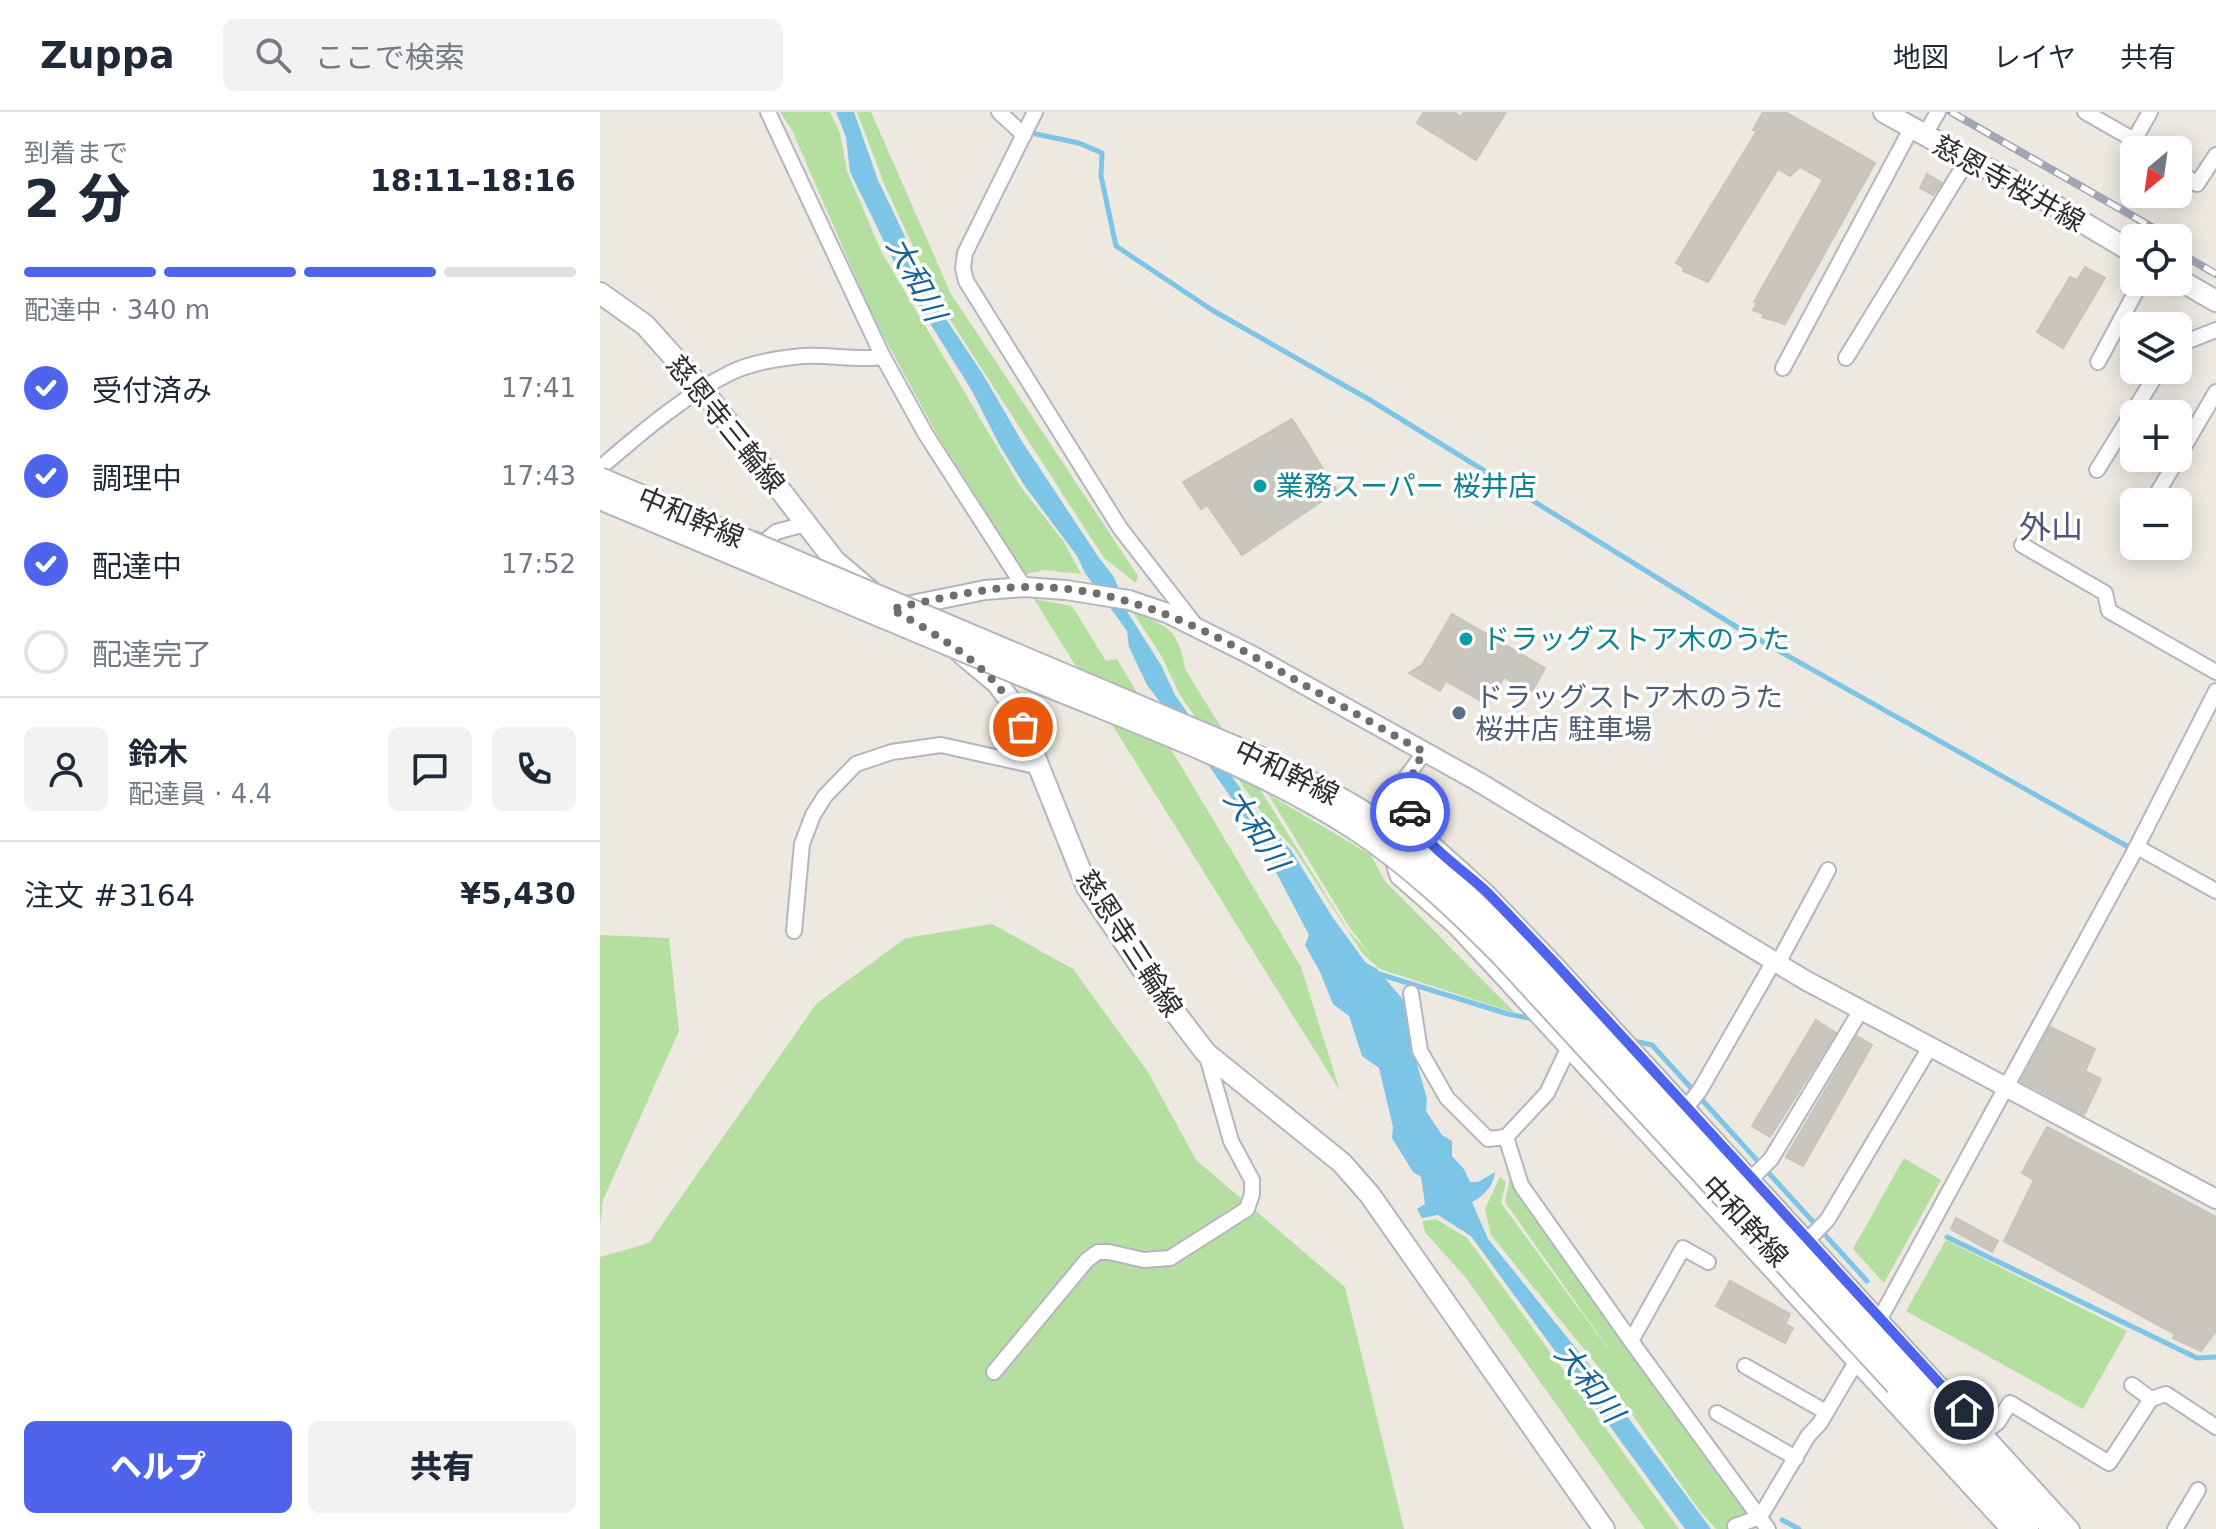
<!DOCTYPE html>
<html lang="ja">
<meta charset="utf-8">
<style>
body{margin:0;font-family:"DejaVu Sans","Noto Sans JP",sans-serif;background:#f2f2f3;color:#1f2937;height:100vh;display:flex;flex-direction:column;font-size:30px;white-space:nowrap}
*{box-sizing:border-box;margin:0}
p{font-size:26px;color:#747a83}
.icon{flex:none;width:44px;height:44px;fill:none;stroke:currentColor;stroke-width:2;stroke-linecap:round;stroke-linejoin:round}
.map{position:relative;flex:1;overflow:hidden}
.details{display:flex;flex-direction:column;background:#fff;width:600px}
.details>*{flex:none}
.needle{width:52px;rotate:209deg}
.controls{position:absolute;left:1520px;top:24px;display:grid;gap:16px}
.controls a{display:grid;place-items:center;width:72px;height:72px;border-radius:12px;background:#fff;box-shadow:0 4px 20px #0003;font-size:40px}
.pin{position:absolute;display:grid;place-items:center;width:68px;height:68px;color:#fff;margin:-34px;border:4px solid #fff;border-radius:50%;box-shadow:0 2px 8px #0007}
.courier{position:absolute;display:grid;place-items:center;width:80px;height:80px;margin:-40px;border:6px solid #4e64ec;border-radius:50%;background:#fff;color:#222;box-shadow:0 2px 10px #0007}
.overview em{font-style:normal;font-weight:800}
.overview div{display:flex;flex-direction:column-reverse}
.overview{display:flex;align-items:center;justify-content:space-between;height:136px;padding:0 24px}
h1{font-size:52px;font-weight:800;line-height:60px}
.bar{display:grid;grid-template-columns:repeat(4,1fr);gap:12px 8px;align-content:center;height:96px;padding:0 24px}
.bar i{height:10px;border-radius:6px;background:#e0e1e3}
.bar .selected{background:#4e64ec}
.bar p{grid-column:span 4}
.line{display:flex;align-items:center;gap:20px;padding:0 24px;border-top:2px solid #e0e1e3}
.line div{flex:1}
.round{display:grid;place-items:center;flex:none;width:84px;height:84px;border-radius:12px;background:#f2f2f3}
ol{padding:0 24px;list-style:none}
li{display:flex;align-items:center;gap:24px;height:88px}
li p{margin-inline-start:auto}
li .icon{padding:8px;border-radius:50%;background:#4e64ec;color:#fff;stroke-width:4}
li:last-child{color:#747a83}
li i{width:44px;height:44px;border:4px solid #e0e1e3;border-radius:50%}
.button{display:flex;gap:16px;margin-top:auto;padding:16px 24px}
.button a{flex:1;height:92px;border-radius:12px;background:#4e64ec;color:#fff;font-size:32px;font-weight:800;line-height:92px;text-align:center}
.button a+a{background:#f2f2f3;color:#1f2937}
header{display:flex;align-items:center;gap:48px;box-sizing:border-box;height:112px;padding:0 40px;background:#fff;border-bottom:2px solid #e0e1e3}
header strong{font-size:38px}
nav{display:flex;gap:44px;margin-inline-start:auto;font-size:28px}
.search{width:560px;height:72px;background:#f2f2f3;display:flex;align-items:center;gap:20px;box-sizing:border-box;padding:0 28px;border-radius:12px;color:#747a83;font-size:30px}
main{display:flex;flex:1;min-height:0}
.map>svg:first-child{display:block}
.green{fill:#b4dfa1}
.water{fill:#7cc5e6}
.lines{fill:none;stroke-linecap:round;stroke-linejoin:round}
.stream{stroke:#7cc5e6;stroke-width:5}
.building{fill:#c9c6be;stroke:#c8c4ba;stroke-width:2}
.minor-casing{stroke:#b4b6bf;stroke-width:18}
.tertiary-casing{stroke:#b4b6bf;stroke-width:22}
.secondary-casing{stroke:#b4b6bf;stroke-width:24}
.minor{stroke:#fff;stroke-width:14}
.tertiary{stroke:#fff;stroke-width:18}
.secondary{stroke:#fff;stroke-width:20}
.rail-casing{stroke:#a3a5b5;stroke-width:8}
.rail{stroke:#fff;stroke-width:5;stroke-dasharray:15;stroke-linecap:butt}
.secondary-bridge-casing{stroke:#b4b6bf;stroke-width:24;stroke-linecap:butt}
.secondary-bridge{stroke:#fff;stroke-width:20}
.done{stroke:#706e6c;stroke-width:8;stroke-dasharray:0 14.4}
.route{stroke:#4e64ec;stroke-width:10}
.culture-dot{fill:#0f9aa8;stroke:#fff;stroke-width:3}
.service-dot{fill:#5c6f8a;stroke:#fff;stroke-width:3}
.labels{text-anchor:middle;stroke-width:7;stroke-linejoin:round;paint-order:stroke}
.street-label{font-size:28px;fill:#2d2d2d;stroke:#fff}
.culture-label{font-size:28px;fill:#0d838f;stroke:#fff;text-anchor:start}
.service-label{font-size:28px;fill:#4e5e75;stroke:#fff;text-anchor:start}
.water-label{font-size:30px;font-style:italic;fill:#186495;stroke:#fff}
.quarter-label{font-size:32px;fill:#50567a;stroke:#fff}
</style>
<header>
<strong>Zuppa</strong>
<div class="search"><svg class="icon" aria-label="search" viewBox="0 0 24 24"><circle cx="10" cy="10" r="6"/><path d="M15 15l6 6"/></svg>ここで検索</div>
<nav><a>地図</a><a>レイヤ</a><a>共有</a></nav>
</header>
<main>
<section class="details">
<div class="overview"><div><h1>2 分</h1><p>到着まで</p></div><em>18:11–18:16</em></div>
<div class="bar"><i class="selected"></i><i class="selected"></i><i class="selected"></i><i></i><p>配達中 · 340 m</p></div>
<ol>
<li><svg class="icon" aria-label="check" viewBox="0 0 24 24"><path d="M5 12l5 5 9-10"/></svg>受付済み<p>17:41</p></li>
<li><svg class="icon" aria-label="check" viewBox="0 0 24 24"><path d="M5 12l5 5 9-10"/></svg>調理中<p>17:43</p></li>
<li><svg class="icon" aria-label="check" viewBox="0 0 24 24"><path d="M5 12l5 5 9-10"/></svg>配達中<p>17:52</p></li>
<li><i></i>配達完了</li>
</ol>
<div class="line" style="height:144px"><a class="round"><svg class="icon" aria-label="person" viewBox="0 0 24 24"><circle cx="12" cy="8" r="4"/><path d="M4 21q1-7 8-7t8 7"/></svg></a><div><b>鈴木</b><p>配達員 · 4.4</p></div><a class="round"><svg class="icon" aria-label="chat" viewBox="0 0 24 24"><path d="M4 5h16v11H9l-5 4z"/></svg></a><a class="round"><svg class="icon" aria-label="phone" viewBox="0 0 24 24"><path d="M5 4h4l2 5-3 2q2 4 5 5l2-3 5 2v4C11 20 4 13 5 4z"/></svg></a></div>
<div class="line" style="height:104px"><div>注文 #3164</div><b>¥5,430</b></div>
<div class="button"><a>ヘルプ</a><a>共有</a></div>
</section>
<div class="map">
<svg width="1616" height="1417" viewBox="0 0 1616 1417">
<rect width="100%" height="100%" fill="#ede8e0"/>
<g class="green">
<polygon points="180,0 230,0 240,21 247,59 282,141 420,374 464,430 481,462 444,458 426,462 338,324 273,205 192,18"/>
<polygon points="257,0 271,0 351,182 538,464 536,471 504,446 340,192 285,74"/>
<polygon points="434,487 472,494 506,549 517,547 701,855 740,979"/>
<path d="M533 500C572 516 577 517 586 559L748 818 771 844 750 816 668 682 771 743 785 769 915 901 780 857 763 842 694 737 666 707 580 583 562 545Z"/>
<polygon points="392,812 473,857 548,960 596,1048 745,1175 804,1417 0,1417 0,1145 49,1131 217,891 306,826"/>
<polygon points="0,823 69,826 79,919 3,1088 0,1114"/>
<polygon points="1304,1046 1341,1068 1284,1171 1253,1137"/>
<polygon points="912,1056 1156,1408 1138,1417 1116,1417 1099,1398 1001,1258 891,1123 885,1097 900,1065 906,1070 901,1091 1020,1253 905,1090"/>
<polygon points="836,1107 867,1126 1079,1417 1045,1417 866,1166 825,1120 822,1109"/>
<polygon points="1346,1128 1527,1219 1483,1297 1306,1199"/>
</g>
<path class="water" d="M236 0H254L278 68 340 198 382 261 421 328 499 446 514 465 528 501 561 553 575 583 661 706 691 738 733 806 766 851 777 857 806 891 817 952 827 987 826 999 842 1023 852 1029V1044L864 1057 870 1070H878L895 1060C894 1073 883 1085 872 1090L888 1127 983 1245 1111 1417H1085L871 1124 838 1103 822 1106 817 1097 825 1092 821 1065 813 1060 792 1026 793 1015 779 956 762 944 749 904 733 892 720 860 705 833 709 823 656 722 607 651 547 573 529 535 527 519 485 461 477 444 424 373 399 332 372 279 302 166 250 60 246 25Z"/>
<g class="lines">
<g class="stream">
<polyline points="428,18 436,22 479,31 502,41 501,64 516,134 612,198 770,288 1140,517 1532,737"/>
<polyline points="779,862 908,902 934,907"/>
<polyline points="1030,928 1052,933 1267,1169"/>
<polyline points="1347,1125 1597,1246 1616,1245"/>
<polyline points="1182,1408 1199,1417"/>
</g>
</g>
<g class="building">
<polygon points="824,0 854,0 861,5 864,0 906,0 876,48 817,11"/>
<polygon points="1163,0 1185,0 1275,51 1185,212 1162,205 1164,202 1153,198 1157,191 1154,190 1223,68 1200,55 1190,64 1178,57 1108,170 1083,159 1084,156 1076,151 1157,19 1153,18"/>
<polygon points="1327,62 1342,71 1333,83 1320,76"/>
<polygon points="1485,155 1505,166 1463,236 1437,220 1470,165 1477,168"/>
<polygon points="692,307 737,379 642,443 607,393 601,397 583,370"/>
<polygon points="852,502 945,556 931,581 904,565 888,593 846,569 840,579 809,561 822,553"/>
<polygon points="1216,908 1236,921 1170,1025 1152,1014"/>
<polygon points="1450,915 1495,937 1485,959 1501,967 1484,1003 1421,969"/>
<polygon points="1257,924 1272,933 1203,1054 1186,1045"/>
<polygon points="1447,1015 1616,1105 1616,1219 1601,1239 1573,1226 1575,1222 1404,1129 1434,1068 1422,1061"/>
<polygon points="1356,1106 1398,1129 1392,1140 1351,1117"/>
<polygon points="1130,1169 1190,1202 1185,1212 1193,1216 1185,1231 1116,1194"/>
</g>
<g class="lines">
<defs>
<g id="minor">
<polyline points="168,0 283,245 325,321 424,475"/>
<polyline points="399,0 424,23"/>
<polyline points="435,0 365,141 363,156 366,169 520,416 596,514"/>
<polyline points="1485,0 1534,28 1550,0"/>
<polyline points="1324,24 1338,0"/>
<polyline points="1578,59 1597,72 1616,43"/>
<polyline points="1578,233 1616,218"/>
<polyline points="1246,246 1368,47"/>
<polyline points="1498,250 1541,170"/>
<polyline points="1183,256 1311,17"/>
<polyline points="1578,345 1616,280"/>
<path d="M0 356C40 322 83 284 130 261 150 251 181 246 203 244 230 242 257 249 283 245"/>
<polyline points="1497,358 1559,258"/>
<polyline points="1552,390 1578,346"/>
<polyline points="154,427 163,431 176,420 205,412"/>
<polyline points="1422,433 1505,481 1509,499 1616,560"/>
<polyline points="811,662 808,688 815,712 828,727 887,780 954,850 1472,1417"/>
<path d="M784 720C786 681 805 671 824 640"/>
<polyline points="1537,735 1616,779"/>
<polyline points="791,744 798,765 855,815 896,859 1408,1417"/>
<polyline points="194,819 202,732 213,703 225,684 256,652 292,640 341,633 440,655"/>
<polyline points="1178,851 1228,758"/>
<polyline points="811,881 820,939 847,986 888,1027 906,1025"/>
<polyline points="968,937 947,981 906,1025 921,1073 1031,1229 1168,1417"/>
<polyline points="1086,996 1100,978 1174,849"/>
<polyline points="1151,1067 1171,1047 1261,898"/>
<polyline points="1208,1128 1228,1107 1330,935"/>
<polyline points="1277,1212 1532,744 1616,579"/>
<polyline points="1031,1229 1083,1136 1108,1150"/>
<polyline points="1145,1254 1226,1300"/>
<polyline points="394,1260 487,1148 498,1140 509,1140 544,1148 570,1146 647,1097 652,1082 652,1068 631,1029 606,941"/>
<polyline points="1532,1273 1551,1287"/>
<polyline points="1117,1301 1196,1346"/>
<polyline points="1385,1320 1398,1310 1410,1291 1509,1351 1551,1287 1566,1282 1616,1315"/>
<polyline points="1135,1414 1160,1405 1208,1324 1220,1311 1259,1245"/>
<polyline points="1575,1417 1598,1378"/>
</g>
<polyline id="tertiary" points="297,496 385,478 424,475 466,478 529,488 567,501 653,544 877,669 1205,868 1616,1087"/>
<g id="secondary">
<polyline points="1284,0 1368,47 1417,71 1534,141"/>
<polyline points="1578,167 1616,189"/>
<polyline points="0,181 45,213 102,277 235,449 269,478"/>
<polyline points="361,541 397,571 415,595 487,775 550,868 606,941 742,1051 770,1083 1004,1417"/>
<polyline points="1310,1261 1453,1417"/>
<polyline points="1296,1273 1428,1417"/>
</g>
</defs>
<use href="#minor" class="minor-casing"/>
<use href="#tertiary" class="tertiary-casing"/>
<use href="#secondary" class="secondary-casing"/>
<use href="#minor" class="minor"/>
<use href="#tertiary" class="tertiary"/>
<use href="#secondary" class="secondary"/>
<defs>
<g id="rail">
<polyline points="1351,0 1571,126"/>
<polyline points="1578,140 1616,162"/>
</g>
</defs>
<use href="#rail" class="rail-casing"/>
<use href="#rail" class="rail"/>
<defs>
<g id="secondary-bridge">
<path d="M0 366 669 649C701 665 732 680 762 699 818 735 865 780 912 827L1310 1261"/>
<path d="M0 387C138 445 275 502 413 560 527 608 648 649 753 716 808 752 854 796 900 842L1296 1273"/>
</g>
</defs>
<use href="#secondary-bridge" class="secondary-bridge-casing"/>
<use href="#secondary-bridge" class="secondary-bridge"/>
</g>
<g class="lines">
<path class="done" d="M423 615C400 558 343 526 291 497 334 488 379 476 423 475 526 472 615 522 701 571 742 594 783 617 824 640 812 660 805 676 810 700"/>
<path class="route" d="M810 700C823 734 862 756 888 781 910 804 932 827 954 850L1364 1298"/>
</g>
<g class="culture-dot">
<circle cx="660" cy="374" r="8"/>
<circle cx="866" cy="527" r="8"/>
</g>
<circle class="service-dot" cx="859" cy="601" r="8"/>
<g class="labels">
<g class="street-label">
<text transform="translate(1409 71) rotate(29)" y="10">慈恩寺桜井線</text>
<text transform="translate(126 312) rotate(51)" y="10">慈恩寺三輪線</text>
<text transform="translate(91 405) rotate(23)" y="10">中和幹線</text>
<text transform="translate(687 660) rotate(26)" y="10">中和幹線</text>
<text transform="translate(530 831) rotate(57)" y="10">慈恩寺三輪線</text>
<text transform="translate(1145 1109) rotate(47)" y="10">中和幹線</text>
</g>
<g class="culture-label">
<text x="676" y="384">業務スーパー 桜井店</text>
<text x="882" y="537">ドラッグストア木のうた</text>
</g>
<g class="service-label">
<text x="875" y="595">ドラッグストア木のうた<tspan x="875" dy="32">桜井店 駐車場</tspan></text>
</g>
<g class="water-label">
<text transform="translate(316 167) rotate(62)" y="10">大和川</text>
<text transform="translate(656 718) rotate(57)" y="10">大和川</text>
<text transform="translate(989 1271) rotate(52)" y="10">大和川</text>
</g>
<g class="quarter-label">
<text x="1451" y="426">外山</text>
</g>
</g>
</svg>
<div class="controls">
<a><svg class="needle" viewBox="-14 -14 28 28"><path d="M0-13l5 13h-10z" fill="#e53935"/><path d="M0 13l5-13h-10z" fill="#747a83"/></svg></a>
<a><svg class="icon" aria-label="locate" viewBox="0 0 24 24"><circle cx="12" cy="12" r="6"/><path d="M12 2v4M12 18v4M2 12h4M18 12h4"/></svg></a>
<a><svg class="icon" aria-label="layers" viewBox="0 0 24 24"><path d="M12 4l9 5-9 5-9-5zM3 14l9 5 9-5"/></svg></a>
<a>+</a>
<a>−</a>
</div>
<div class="pin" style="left:423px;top:615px;background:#ea580c"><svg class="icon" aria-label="bag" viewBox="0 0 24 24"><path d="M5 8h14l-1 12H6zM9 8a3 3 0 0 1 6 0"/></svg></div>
<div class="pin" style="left:1364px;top:1298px;background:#1f2937"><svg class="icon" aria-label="home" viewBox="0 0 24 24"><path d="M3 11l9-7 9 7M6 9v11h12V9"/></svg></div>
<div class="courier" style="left:810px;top:700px"><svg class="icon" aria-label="car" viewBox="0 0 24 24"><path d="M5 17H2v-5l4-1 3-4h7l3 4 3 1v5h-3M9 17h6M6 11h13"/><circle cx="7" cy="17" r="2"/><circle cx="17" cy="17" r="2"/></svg></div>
</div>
</main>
